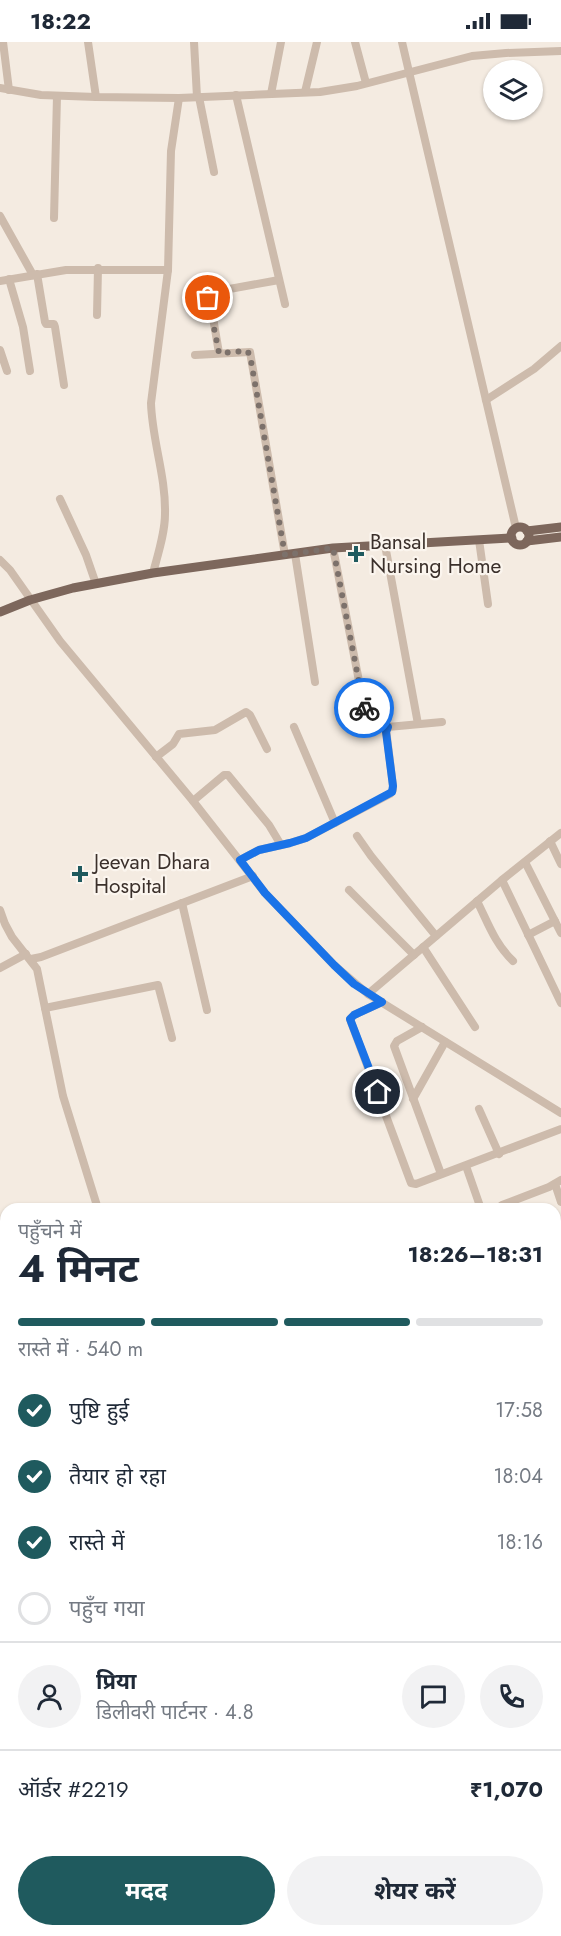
<!DOCTYPE html>
<html lang="hi">
<meta charset="utf-8">
<style>
body{margin:0;font-family:Jost,"Noto Sans Devanagari",sans-serif;background:#f2f2f3;color:#1f2937;height:100vh;display:flex;flex-direction:column;font-size:22px;white-space:nowrap}
*{box-sizing:border-box;margin:0}
p{font-size:20px;color:#747a83}
.icon{flex:none;width:33px;height:33px;fill:none;stroke:currentColor;stroke-width:2;stroke-linecap:round;stroke-linejoin:round}
.map{position:relative;flex:1;overflow:hidden}
.details{position:absolute;left:0px;top:1161px;width:561px;height:734px;display:flex;flex-direction:column;background:#fff;border-radius:18px 18px 0 0;box-shadow:0 2px 4px #0004}
.details>*{flex:none}
.buttons{position:absolute;left:483px;top:18px;display:grid;gap:12px}
.buttons a{display:grid;place-items:center;width:60px;height:60px;border-radius:50%;background:#fff;box-shadow:0 2px 4px #0004;font-size:30px}
.pin{position:absolute;display:grid;place-items:center;width:51px;height:51px;color:#fff;margin:-26px;border:3px solid #fff;border-radius:50%;box-shadow:0 2px 6px #0007}
.courier{position:absolute;display:grid;place-items:center;width:60px;height:60px;margin:-30px;border:4px solid #1a73e8;border-radius:50%;background:#fff;color:#222;box-shadow:0 2px 8px #0007}
.overview em{font-style:normal;font-weight:700}
.overview div{display:flex;flex-direction:column-reverse}
.overview{display:flex;align-items:center;justify-content:space-between;height:102px;padding:0 18px}
h1{font-size:39px;font-weight:700;line-height:45px}
.bar{display:grid;grid-template-columns:repeat(4,1fr);gap:9px 6px;align-content:center;height:72px;padding:0 18px}
.bar i{height:8px;border-radius:4px;background:#e0e1e3}
.bar .selected{background:#1f5a5e}
.bar p{grid-column:span 4}
.line{display:flex;align-items:center;gap:15px;padding:0 18px;border-top:2px solid #e0e1e3}
.line div{flex:1}
.round{display:grid;place-items:center;flex:none;width:63px;height:63px;border-radius:32px;background:#f2f2f3}
ol{padding:0 18px;list-style:none}
li{display:flex;align-items:center;gap:18px;height:66px}
li p{margin-inline-start:auto}
li .icon{padding:6px;border-radius:50%;background:#1f5a5e;color:#fff;stroke-width:4}
li:last-child{color:#747a83}
li i{width:33px;height:33px;border:3px solid #e0e1e3;border-radius:50%}
.button{display:flex;gap:12px;margin-top:auto;padding:12px 18px}
.button a{flex:1;height:69px;border-radius:36px;background:#1f5a5e;color:#fff;font-size:24px;font-weight:700;line-height:69px;text-align:center}
.button a+a{background:#f2f2f3;color:#1f2937}
.status{display:flex;justify-content:space-between;align-items:center;height:42px;padding:0 30px;background:#fff;direction:ltr}
.status svg{height:16px;fill:currentColor}
.map>svg:first-child{display:block}
.lines{fill:none;stroke-linecap:round;stroke-linejoin:round}
.minor{stroke:#cdbbac;stroke-width:8}
.major{stroke:#7d675c;stroke-width:9}
.done{stroke:#7c716b;stroke-width:6;stroke-dasharray:0 10.8}
.route{stroke:#1a73e8;stroke-width:8}
.poi-dot{fill:#1f5a5e;stroke:#fbf5ee;stroke-width:2}
.labels{text-anchor:middle;stroke-width:4.5;stroke-linejoin:round;paint-order:stroke}
.poi-label{font-size:21px;fill:#3b302b;stroke:#fbf5ee;text-anchor:start}
</style>
<div class="status"><b>18:22</b><svg viewBox="0 0 49 12"><path d="M0 12V9h3v3zM5 12V6h3v6zM10 12V3h3v9zM15 12V0h3v12zM26 1h20v11H26zM47 4h2v5h-2z"/></svg></div>
<div class="map">
<svg width="561" height="1894" viewBox="0 0 561 1894">
<rect width="100%" height="100%" fill="#f4ebe1"/>
<g class="lines">
<g class="minor">
<polyline points="3,0 9,48"/>
<polyline points="88,0 96,55"/>
<polyline points="194,0 197,55"/>
<polyline points="355,0 366,41"/>
<polyline points="402,0 516,486"/>
<polyline points="0,46 41,53 96,55 179,56 320,50 357,44 472,14 506,11 561,9"/>
<polyline points="305,50 317,0"/>
<polyline points="271,52 281,0"/>
<polyline points="236,53 285,262"/>
<polyline points="199,55 214,130"/>
<polyline points="0,174 33,233"/>
<polyline points="54,176 57,54"/>
<polyline points="37,232 45,280 46,282 54,282 55,285 64,343"/>
<polyline points="9,237 23,285 30,329"/>
<polyline points="0,239 66,228 168,228"/>
<polyline points="97,273 98,226"/>
<polyline points="0,308 7,329"/>
<polyline points="219,311 209,252 213,250 279,238"/>
<polyline points="195,313 250,310 285,513"/>
<polyline points="486,358 534,327 561,304"/>
<polyline points="60,457 86,513 96,542"/>
<polyline points="479,498 488,562"/>
<polyline points="385,503 418,682"/>
<polyline points="333,506 368,685 372,687 388,685"/>
<polyline points="295,512 315,640"/>
<polyline points="0,518 10,528 60,599 193,759 265,851 334,923 368,952 561,1071"/>
<path d="M153 531C158 512 165 491 165 472 166 434 152 398 151 361L168 228 171 109 179 56"/>
<polyline points="294,685 335,781"/>
<polyline points="156,715 173,702 179,692 215,688 246,670 250,673 267,707"/>
<polyline points="193,759 224,733 228,733 269,783 281,803"/>
<polyline points="357,794 371,814 436,894"/>
<polyline points="550,799 561,822"/>
<polyline points="240,818 259,808 290,801 306,796 390,752 393,748 393,744 386,687 388,685 442,680"/>
<polyline points="525,820 561,891"/>
<polyline points="502,838 561,961"/>
<polyline points="349,848 414,913"/>
<path d="M477 859C488 881 495 902 513 919"/>
<polyline points="182,861 207,968"/>
<polyline points="0,868 5,882 12,895 37,927 63,1054 98,1167"/>
<polyline points="528,893 555,879"/>
<polyline points="423,905 475,985"/>
<polyline points="31,917 41,915 253,834"/>
<polyline points="0,926 26,912"/>
<polyline points="368,952 502,838 561,791"/>
<polyline points="382,960 354,973 350,977 351,980 411,1141 416,1142 561,1087"/>
<polyline points="45,966 158,943 172,996"/>
<polyline points="422,985 397,999 394,1004 441,1132"/>
<polyline points="413,1057 445,1000"/>
<polyline points="479,1067 499,1112"/>
<polyline points="466,1124 481,1167"/>
<polyline points="555,1142 561,1160"/>
<polyline points="502,1163 549,1145 561,1138"/>
<polyline points="555,1229 561,1227"/>
<polyline points="0,1337 6,1342"/>
<polyline points="555,1493 561,1494"/>
<polyline points="0,1547 4,1580 0,1581"/>
<polyline points="4,1580 6,1597"/>
<polyline points="0,1679 6,1679"/>
<polyline points="555,1714 561,1711"/>
<polyline points="0,1758 6,1758"/>
<polyline points="555,1779 561,1792"/>
<polyline points="30,1888 31,1894"/>
<polyline points="347,1888 348,1894"/>
<polyline points="389,1888 391,1894"/>
<polyline points="531,1888 538,1894"/>
</g>
<g class="major">
<circle cx="520" cy="494" r="9"/>
<polyline points="527,489 561,485"/>
<polyline points="527,499 561,495"/>
<polyline points="0,570 30,558 73,546 153,531 333,506 512,496"/>
<polyline points="555,1640 561,1630"/>
<polyline points="555,1653 561,1643"/>
<polyline points="555,1672 561,1662"/>
<polyline points="555,1685 561,1679"/>
<polyline points="0,1826 6,1826"/>
<polyline points="0,1838 6,1837"/>
<polyline points="0,1847 6,1847"/>
<polyline points="0,1857 6,1857"/>
</g>
</g>
<g class="lines">
<polyline class="done" points="208,256 219,311 247,309 250,313 285,513 333,506 364,666"/>
<polyline class="route" points="364,666 368,686 388,685 386,690 393,744 392,750 306,796 290,801 259,808 240,818 265,851 334,923 354,942 382,960 354,973 350,977 378,1050"/>
</g>
<g class="poi-dot">
<path d="M353 503h6v6h6v6h-6v6h-6v-6h-6v-6h6z"/>
<path d="M77 823h6v6h6v6h-6v6h-6v-6h-6v-6h6z"/>
</g>
<g class="labels">
<g class="poi-label">
<text x="370" y="507">Bansal<tspan x="370" dy="24">Nursing Home</tspan></text>
<text x="94" y="827">Jeevan Dhara<tspan x="94" dy="24">Hospital</tspan></text>
</g>
</g>
</svg>
<div class="buttons">
<a><svg class="icon" aria-label="layers" viewBox="0 0 24 24"><path d="M12 4l9 5-9 5-9-5zM3 14l9 5 9-5"/></svg></a>
</div>
<div class="pin" style="left:208px;top:256px;background:#ea580c"><svg class="icon" aria-label="bag" viewBox="0 0 24 24"><path d="M5 8h14l-1 12H6zM9 8a3 3 0 0 1 6 0"/></svg></div>
<div class="pin" style="left:378px;top:1050px;background:#1f2937"><svg class="icon" aria-label="home" viewBox="0 0 24 24"><path d="M3 11l9-7 9 7M6 9v11h12V9"/></svg></div>
<div class="courier" style="left:364px;top:666px"><svg class="icon" aria-label="bike" viewBox="0 0 24 24"><circle cx="6" cy="16" r="4"/><circle cx="18" cy="16" r="4"/><path d="M6 16l4-8h5l3 8M10 8l3 8H6M13 5h3"/></svg></div>
<section class="details">
<div class="overview"><div><h1>4 मिनट</h1><p>पहुँचने में</p></div><em>18:26–18:31</em></div>
<div class="bar"><i class="selected"></i><i class="selected"></i><i class="selected"></i><i></i><p>रास्ते में · 540 m</p></div>
<ol>
<li><svg class="icon" aria-label="check" viewBox="0 0 24 24"><path d="M5 12l5 5 9-10"/></svg>पुष्टि हुई<p>17:58</p></li>
<li><svg class="icon" aria-label="check" viewBox="0 0 24 24"><path d="M5 12l5 5 9-10"/></svg>तैयार हो रहा<p>18:04</p></li>
<li><svg class="icon" aria-label="check" viewBox="0 0 24 24"><path d="M5 12l5 5 9-10"/></svg>रास्ते में<p>18:16</p></li>
<li><i></i>पहुँच गया</li>
</ol>
<div class="line" style="height:108px"><a class="round"><svg class="icon" aria-label="person" viewBox="0 0 24 24"><circle cx="12" cy="8" r="4"/><path d="M4 21q1-7 8-7t8 7"/></svg></a><div><b>प्रिया</b><p>डिलीवरी पार्टनर · 4.8</p></div><a class="round"><svg class="icon" aria-label="chat" viewBox="0 0 24 24"><path d="M4 5h16v11H9l-5 4z"/></svg></a><a class="round"><svg class="icon" aria-label="phone" viewBox="0 0 24 24"><path d="M5 4h4l2 5-3 2q2 4 5 5l2-3 5 2v4C11 20 4 13 5 4z"/></svg></a></div>
<div class="line" style="height:78px"><div>ऑर्डर #2219</div><b>₹1,070</b></div>
<div class="button"><a>मदद</a><a>शेयर करें</a></div>
</section>
</div>
